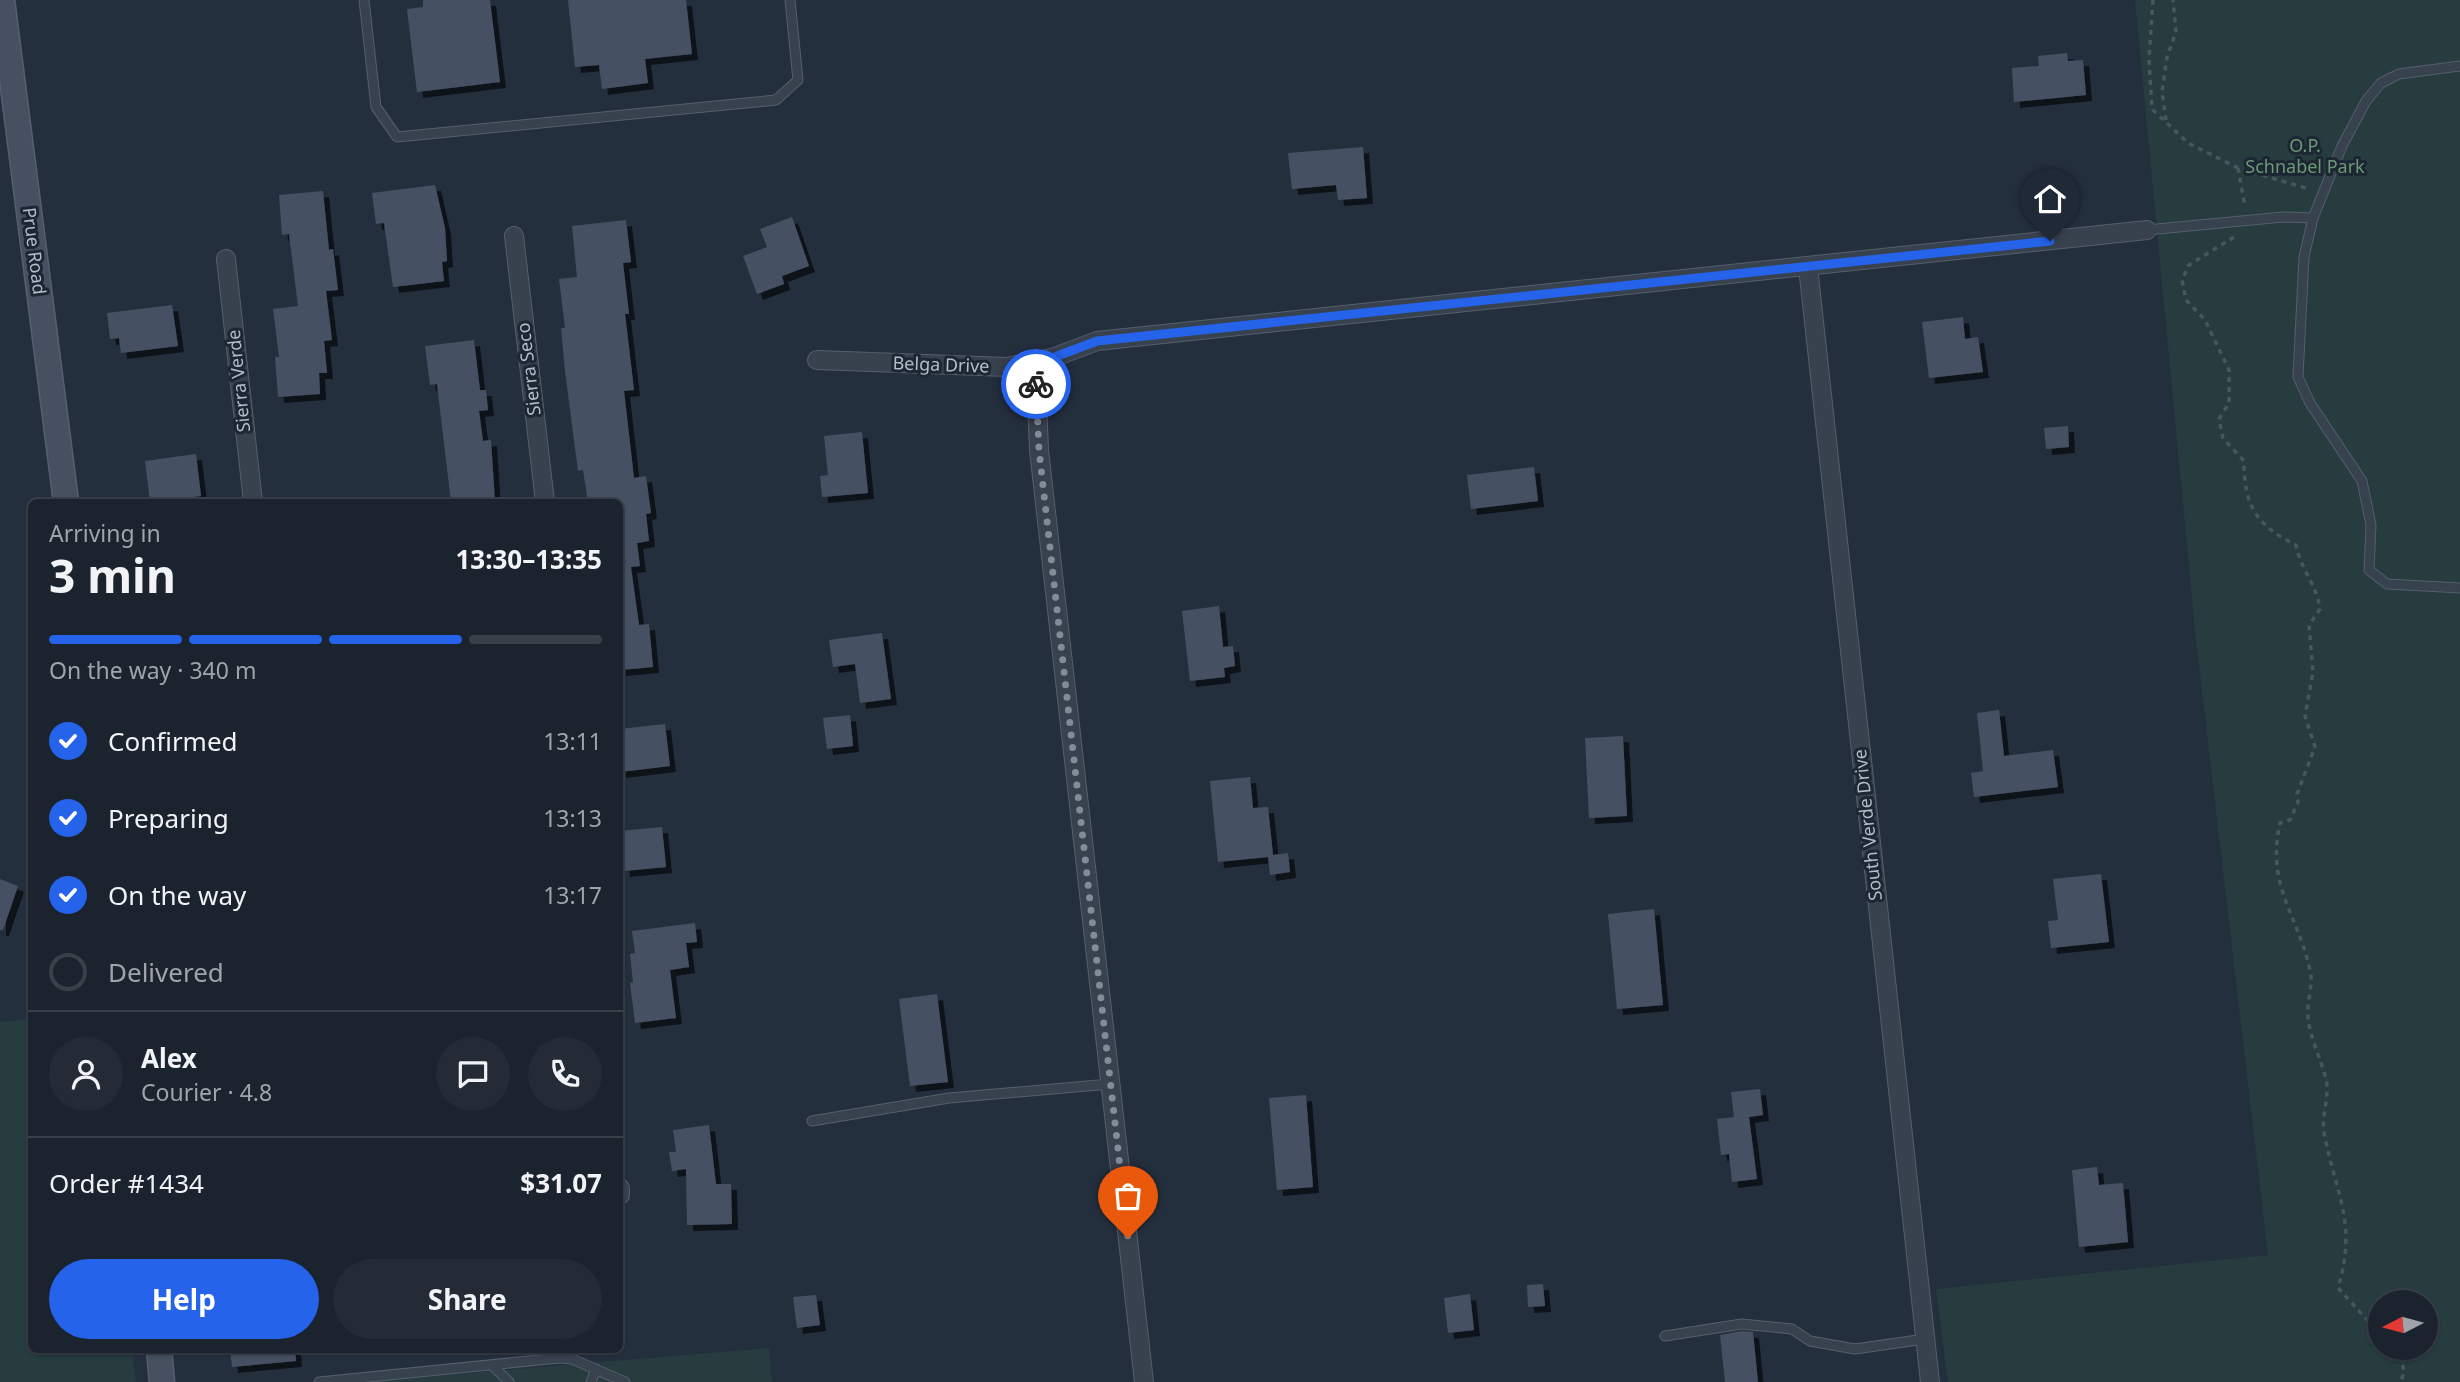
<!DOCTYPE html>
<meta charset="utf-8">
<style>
body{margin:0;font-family:"Noto Sans",sans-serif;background:#242b36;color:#f1f3f6;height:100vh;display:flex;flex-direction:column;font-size:26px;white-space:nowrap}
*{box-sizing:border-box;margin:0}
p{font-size:23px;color:#a0a4aa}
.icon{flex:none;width:38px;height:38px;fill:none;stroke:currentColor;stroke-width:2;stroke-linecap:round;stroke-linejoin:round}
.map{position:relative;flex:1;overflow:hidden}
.side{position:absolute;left:28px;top:499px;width:595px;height:854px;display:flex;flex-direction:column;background:#1b232e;border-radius:10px;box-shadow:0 2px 5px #0004,0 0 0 2px #39404a}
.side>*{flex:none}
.needle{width:46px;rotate:264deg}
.buttons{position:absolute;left:2368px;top:1290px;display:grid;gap:14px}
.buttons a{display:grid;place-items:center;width:70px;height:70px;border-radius:50%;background:#1b232e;box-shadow:0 2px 5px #0004,0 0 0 2px #39404a;font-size:35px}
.pin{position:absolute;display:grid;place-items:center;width:60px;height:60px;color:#fff;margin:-72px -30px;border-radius:50% 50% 50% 0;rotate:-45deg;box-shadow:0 0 7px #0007}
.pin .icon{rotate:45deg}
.courier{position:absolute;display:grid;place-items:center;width:70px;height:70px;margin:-35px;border:5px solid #2563eb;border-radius:50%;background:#fff;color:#222;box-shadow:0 2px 9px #0007}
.head em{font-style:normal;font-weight:700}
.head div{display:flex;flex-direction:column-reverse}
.head{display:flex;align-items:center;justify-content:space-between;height:119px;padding:0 21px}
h1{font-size:46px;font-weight:700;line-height:52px}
.bar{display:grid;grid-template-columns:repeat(4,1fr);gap:10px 7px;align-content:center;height:84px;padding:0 21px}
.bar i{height:9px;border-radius:5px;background:#39404a}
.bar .current{background:#2563eb}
.bar p{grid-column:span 4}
.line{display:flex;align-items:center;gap:18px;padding:0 21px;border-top:2px solid #39404a}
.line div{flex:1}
.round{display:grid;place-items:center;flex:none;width:74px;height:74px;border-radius:37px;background:#242b36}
ol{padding:0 21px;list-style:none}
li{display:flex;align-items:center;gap:21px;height:77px}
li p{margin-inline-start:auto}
li .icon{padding:7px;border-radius:50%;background:#2563eb;color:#fff;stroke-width:4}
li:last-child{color:#a0a4aa}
li i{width:38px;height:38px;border:4px solid #39404a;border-radius:50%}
.action{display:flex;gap:14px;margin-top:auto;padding:14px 21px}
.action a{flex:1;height:80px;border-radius:42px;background:#2563eb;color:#fff;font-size:28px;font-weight:700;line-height:80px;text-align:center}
.action a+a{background:#242b36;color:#f1f3f6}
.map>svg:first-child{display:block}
.green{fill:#263c3f;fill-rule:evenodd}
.building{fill:#455162;filter:url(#shadow)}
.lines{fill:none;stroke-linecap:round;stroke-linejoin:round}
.lane-casing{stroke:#565f6c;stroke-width:11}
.street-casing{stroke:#565f6c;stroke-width:20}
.secondary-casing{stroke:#565f6c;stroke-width:27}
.path{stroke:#44595c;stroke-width:3.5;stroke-dasharray:5 5;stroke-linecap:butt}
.lane{stroke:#38414e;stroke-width:9}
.street{stroke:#38414e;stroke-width:18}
.secondary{stroke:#465061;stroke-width:24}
.done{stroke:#828b98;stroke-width:7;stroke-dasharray:0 12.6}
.route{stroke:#2563eb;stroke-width:9}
.labels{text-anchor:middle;stroke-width:6;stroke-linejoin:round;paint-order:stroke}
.park-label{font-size:18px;fill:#6b9a76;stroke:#1d2633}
.street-label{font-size:18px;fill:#b4bcc9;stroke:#1d2633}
</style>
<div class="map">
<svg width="2460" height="1382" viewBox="0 0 2460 1382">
<defs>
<filter id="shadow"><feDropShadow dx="6" dy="6" stdDeviation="0" flood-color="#0009"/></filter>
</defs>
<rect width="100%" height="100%" fill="#242f3e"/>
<g class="green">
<path d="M2135 0H2460V1382H1948L1936 1289 2268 1255 2196 640ZM2380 1302H2426V1348H2380Z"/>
<polygon points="31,1019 32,1349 132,1349 136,1382 0,1382 0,1022"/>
<polygon points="769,1348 772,1382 362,1382"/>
</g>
<g class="building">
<polygon points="423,0 490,0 500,82 417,92 407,9 423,7"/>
<polygon points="568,0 686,0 692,54 645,59 648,83 602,89 599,65 575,67"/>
<polygon points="2067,53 2068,61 2083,60 2086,95 2014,102 2012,68 2039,66 2038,56"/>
<polygon points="1363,147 1367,198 1338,200 1336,185 1292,189 1288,153"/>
<polygon points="435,185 445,228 447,261 442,262 444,281 393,287 384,223 376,224 372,193"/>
<polygon points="323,191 329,250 333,249 338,290 326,291 332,340 324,341 327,373 319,373 320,394 278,397 275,357 279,357 273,309 298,306 289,234 282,235 279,195"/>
<polygon points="792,217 809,266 782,276 784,284 757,294 743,256 767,247 760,229"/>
<polygon points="626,220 631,262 623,263 629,314 625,314 634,390 624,391 634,478 646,476 651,513 646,514 649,541 637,543 640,566 631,567 639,625 649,624 653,667 620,670 620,502 588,502 583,470 578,471 565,371 561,328 565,328 559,279 577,277 572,226"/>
<polygon points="172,305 178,346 121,353 119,338 110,339 107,313"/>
<polygon points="1963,317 1965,339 1978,337 1983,372 1929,378 1922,322"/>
<polygon points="474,340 480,390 486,390 488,410 479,411 483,441 491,440 495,502 451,502 437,384 430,385 425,346"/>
<polygon points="2068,426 2069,447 2046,449 2044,428"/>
<polygon points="862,432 868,493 822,497 820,476 828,475 824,436"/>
<polygon points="196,454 201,496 150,502 145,461"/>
<polygon points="1534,467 1538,501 1471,509 1467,475"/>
<polygon points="1219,606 1223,647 1233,646 1235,666 1224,668 1225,677 1190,681 1182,611"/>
<polygon points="882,633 891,699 860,703 855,664 833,667 829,640"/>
<polygon points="1999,710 2004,756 2053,750 2058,787 1974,797 1971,773 1983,771 1977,713"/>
<polygon points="850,715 853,746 827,749 823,718"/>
<polygon points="665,724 670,766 620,772 620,729"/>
<polygon points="1623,736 1627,816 1589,818 1585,738"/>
<polygon points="1250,777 1253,808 1268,807 1273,855 1288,853 1290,872 1270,875 1268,857 1218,862 1210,781"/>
<polygon points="662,827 666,867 624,871 620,831"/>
<polygon points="2101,874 2109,942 2051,948 2048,921 2058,920 2053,879"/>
<polygon points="0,879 18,886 3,930 0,930"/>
<polygon points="1654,909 1663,1005 1617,1009 1608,914"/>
<polygon points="695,923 697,942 686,943 689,967 670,970 676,1018 635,1023 630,983 633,982 630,954 635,953 632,931"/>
<polygon points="937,994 948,1082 910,1086 899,999"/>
<polygon points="1760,1089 1763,1115 1749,1117 1757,1179 1732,1182 1729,1154 1721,1155 1717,1119 1734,1117 1731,1092"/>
<polygon points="1306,1095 1313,1187 1277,1190 1269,1098"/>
<polygon points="709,1125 716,1184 731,1184 732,1224 687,1225 686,1169 672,1171 669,1152 676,1152 673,1130"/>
<polygon points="2097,1167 2099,1185 2123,1183 2128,1242 2079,1247 2072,1170"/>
<polygon points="1543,1284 1545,1306 1528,1307 1527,1285"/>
<polygon points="1470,1294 1474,1330 1448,1333 1444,1298"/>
<polygon points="816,1295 820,1325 797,1328 793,1297"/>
<polygon points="1742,1331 1753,1332 1758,1382 1725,1382 1720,1335"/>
<polygon points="230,1349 295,1349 296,1361 232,1367"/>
</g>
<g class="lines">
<defs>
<g id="lane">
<polyline points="364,0 376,107 397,137 776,100 798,80 790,0"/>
<polyline points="2460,66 2399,74 2381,83 2366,101 2342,146 2313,218 2304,257 2298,377 2310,403 2362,481 2371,525 2369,570 2387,584 2460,588"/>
<polyline points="2147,230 2283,217 2313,218"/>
<polyline points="812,1121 949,1098 1110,1084"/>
<polyline points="1665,1336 1742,1324 1792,1329 1810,1341 1855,1349 1925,1339"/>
<polyline points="492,1365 509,1382"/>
<polyline points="319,1382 559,1358 572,1359 625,1382"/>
<polyline points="591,1382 596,1369"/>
</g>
<g id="street">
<polyline points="514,236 545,502"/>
<polyline points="226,259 253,502"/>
<polyline points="1808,267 1930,1382"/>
<polyline points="1052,358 1036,378 1039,450 1144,1382"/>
<polyline points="817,360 1007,367 1052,358 1097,341 2147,230"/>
<polyline points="620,1188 620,1195"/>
</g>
<g id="secondary">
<polyline points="2,0 66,502"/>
<polyline points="159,1349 162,1382"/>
</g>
</defs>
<use href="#lane" class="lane-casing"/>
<use href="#street" class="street-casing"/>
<use href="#secondary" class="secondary-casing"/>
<g class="path">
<polyline points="2153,0 2149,59 2152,109 2188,143 2238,168 2309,189"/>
<polyline points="2166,120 2162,92 2167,57 2176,32 2173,0"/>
<polyline points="2238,168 2245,207"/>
<path d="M2234 237 2189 265 2182 280 2186 300 2205 320 2229 370V403L2219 419 2223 438 2244 461C2244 506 2256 525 2296 545 2300 568 2317 585 2320 609L2309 625 2313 672 2305 716 2315 747 2297 794 2298 802 2290 820 2280 823C2266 887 2297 912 2310 970 2314 986 2306 1002 2308 1018 2310 1038 2321 1059 2326 1079 2330 1097 2321 1115 2324 1132 2335 1193 2358 1222 2338 1288L2380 1334"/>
<path d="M2392 1348C2401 1357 2408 1369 2400 1382"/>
</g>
<use href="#lane" class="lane"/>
<use href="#street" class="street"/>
<use href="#secondary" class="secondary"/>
</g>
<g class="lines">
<polyline class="done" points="1036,384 1039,450 1128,1238"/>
<polyline class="route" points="1036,384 1036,378 1052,358 1097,341 2050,241"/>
</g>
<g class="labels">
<g class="park-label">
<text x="2305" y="152">O.P.<tspan x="2305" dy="21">Schnabel Park</tspan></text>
</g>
<g class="street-label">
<text transform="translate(34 251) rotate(83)" y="6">Prue Road</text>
<text transform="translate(941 365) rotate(2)" y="6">Belga Drive</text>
<text transform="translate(529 369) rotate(-97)" y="6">Sierra Seco</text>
<text transform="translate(239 381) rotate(-96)" y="6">Sierra Verde</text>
<text transform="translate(1868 825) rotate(-96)" y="6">South Verde Drive</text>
</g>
</g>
</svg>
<div class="buttons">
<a><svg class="needle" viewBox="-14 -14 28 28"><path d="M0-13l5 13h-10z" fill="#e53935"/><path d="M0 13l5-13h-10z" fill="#a0a4aa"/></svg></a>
</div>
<div class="pin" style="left:1128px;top:1238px;background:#ea580c"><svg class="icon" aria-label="bag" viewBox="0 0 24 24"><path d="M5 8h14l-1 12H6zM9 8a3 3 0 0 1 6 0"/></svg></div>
<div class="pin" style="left:2050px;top:241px;background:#1f2937"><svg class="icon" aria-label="home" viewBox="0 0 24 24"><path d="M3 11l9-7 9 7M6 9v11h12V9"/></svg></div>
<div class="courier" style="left:1036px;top:384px"><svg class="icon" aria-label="bike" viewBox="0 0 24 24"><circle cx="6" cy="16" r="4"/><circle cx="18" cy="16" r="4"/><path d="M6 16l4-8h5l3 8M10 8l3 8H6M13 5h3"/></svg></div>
<section class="side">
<div class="head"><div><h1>3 min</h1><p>Arriving in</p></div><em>13:30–13:35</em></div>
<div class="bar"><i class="current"></i><i class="current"></i><i class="current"></i><i></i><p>On the way · 340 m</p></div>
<ol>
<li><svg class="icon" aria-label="check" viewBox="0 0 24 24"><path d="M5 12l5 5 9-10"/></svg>Confirmed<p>13:11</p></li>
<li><svg class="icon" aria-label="check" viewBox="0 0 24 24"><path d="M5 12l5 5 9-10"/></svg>Preparing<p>13:13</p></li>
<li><svg class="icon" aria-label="check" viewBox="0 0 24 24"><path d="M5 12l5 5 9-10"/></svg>On the way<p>13:17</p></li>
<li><i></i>Delivered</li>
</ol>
<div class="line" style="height:126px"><a class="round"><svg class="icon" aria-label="person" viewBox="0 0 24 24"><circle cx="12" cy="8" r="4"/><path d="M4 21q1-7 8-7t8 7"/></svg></a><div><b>Alex</b><p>Courier · 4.8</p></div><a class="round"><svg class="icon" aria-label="chat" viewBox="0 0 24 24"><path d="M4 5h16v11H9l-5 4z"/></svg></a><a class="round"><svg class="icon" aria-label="phone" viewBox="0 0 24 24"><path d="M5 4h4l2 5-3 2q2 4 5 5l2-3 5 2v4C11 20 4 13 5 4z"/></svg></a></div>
<div class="line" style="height:91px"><div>Order #1434</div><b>$31.07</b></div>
<div class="action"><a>Help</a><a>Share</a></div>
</section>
</div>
